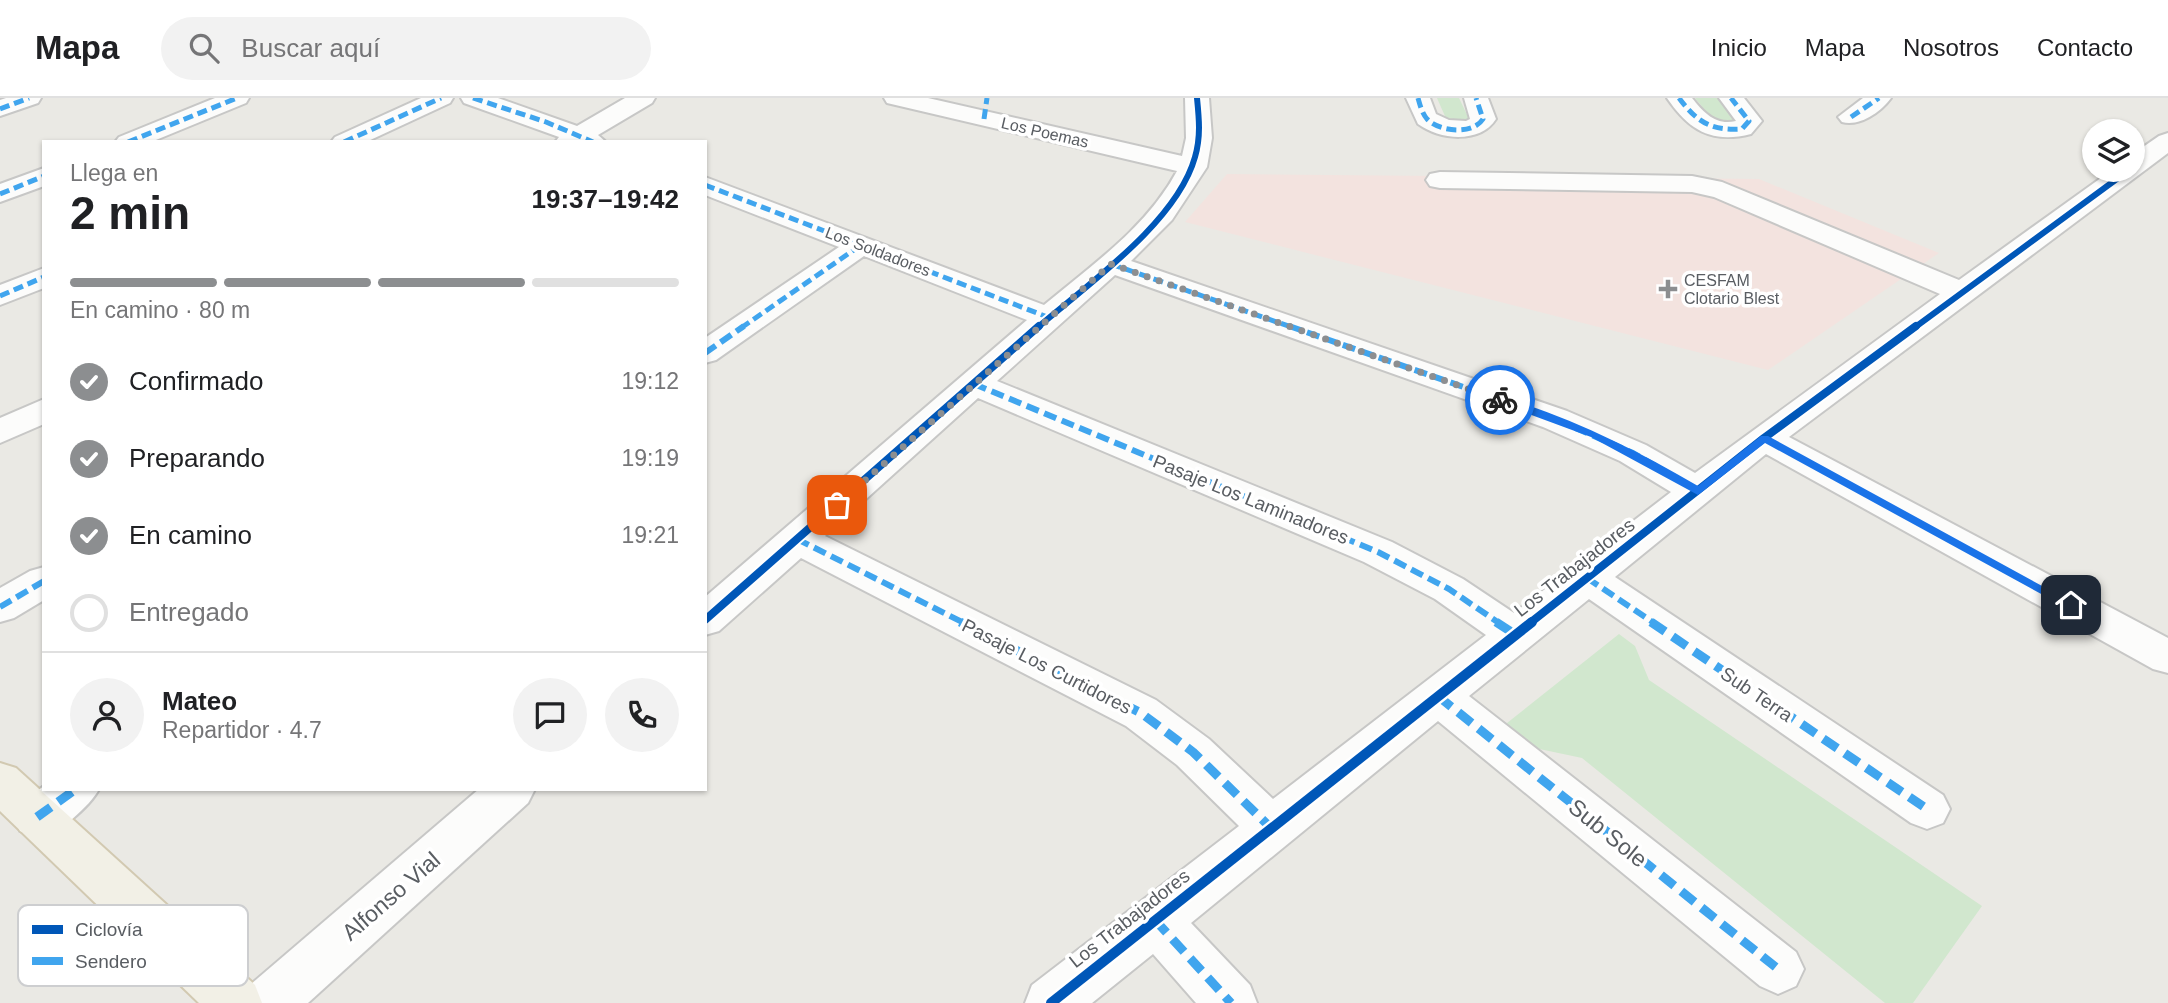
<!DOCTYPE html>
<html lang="es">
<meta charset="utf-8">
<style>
body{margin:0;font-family:Arial,sans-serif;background:#f2f2f2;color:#202124;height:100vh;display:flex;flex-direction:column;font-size:26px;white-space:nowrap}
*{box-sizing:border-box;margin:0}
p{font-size:23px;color:#757577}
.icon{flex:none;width:38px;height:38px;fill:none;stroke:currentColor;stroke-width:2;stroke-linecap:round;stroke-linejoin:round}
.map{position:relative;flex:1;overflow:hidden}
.drawer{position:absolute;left:42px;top:42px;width:665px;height:651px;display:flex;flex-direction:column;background:#fff;border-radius:0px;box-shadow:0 2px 5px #0004}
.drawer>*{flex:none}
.tools{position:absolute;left:2082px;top:21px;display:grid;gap:14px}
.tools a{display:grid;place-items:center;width:63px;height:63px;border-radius:50%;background:#fff;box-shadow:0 2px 5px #0004;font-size:35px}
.pin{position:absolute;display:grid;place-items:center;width:60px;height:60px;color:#fff;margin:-30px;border-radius:14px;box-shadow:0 4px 10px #0006}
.courier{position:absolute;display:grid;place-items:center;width:70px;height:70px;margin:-35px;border:5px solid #1a73e8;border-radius:50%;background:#fff;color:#222;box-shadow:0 2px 9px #0007}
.head em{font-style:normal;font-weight:700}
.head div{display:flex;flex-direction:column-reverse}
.head{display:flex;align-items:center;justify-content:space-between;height:119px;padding:0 28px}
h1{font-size:46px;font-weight:700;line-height:52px}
.bar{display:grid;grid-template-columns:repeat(4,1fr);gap:10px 7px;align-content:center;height:84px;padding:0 28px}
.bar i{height:9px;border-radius:5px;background:#e0e0e0}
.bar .current{background:#8c8e90}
.bar p{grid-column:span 4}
.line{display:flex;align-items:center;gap:18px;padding:0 28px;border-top:2px solid #e0e0e0}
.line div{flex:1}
.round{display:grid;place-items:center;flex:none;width:74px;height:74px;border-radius:37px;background:#f2f2f2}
ol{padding:0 28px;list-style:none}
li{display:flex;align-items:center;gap:21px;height:77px}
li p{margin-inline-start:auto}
li .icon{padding:7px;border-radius:50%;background:#8c8e90;color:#fff;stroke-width:4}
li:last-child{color:#757577}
li i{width:38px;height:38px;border:4px solid #e0e0e0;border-radius:50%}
header{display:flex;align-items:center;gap:42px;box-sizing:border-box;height:98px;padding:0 35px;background:#fff;border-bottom:2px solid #e0e0e0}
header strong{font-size:33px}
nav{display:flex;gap:38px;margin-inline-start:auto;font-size:24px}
.search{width:490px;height:63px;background:#f2f2f2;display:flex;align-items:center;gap:18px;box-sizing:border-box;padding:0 24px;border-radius:38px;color:#757577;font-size:26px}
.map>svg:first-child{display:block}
.medical{fill:#f3e3df}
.green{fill:#d1e7ce}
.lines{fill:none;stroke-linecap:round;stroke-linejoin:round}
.minor-casing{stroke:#c7c7c6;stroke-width:4}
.major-casing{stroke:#d2c9b1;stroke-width:4}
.minor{fill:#fcfcfb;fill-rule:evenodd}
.major{fill:#f2f0e6;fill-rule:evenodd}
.quiet-far2{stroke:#40a5ee;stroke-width:5;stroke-dasharray:10 5;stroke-linecap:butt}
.quiet-far1{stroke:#40a5ee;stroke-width:6;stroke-dasharray:13 6;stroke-linecap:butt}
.quiet{stroke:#40a5ee;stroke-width:9;stroke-dasharray:17 9;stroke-linecap:butt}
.cycleway-far2-casing{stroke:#fff;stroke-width:10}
.cycleway-far1-casing{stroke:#fff;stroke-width:12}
.cycleway-casing{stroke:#fff;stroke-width:15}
.cycleway-far2{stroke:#0057b8;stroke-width:6}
.cycleway-far1{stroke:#0057b8;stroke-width:8}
.cycleway{stroke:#0057b8;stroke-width:10}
.route{fill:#1a73e8}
.done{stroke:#8c8e90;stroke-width:7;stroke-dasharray:0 12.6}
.poi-dot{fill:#8c8e90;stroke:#fff;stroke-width:2.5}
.labels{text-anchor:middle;stroke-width:7;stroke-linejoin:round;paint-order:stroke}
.far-street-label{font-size:16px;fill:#595d62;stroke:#fff}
.far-poi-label{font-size:16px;fill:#595d62;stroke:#fff;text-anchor:start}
.street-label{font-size:19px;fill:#595d62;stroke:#fff}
.near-street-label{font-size:23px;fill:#595d62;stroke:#fff}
.key{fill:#fff;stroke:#cdced0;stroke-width:2}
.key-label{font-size:19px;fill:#595d62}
</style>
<header>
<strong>Mapa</strong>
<div class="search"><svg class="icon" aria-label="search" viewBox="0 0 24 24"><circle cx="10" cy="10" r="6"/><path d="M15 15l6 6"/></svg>Buscar aquí</div>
<nav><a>Inicio</a><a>Mapa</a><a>Nosotros</a><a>Contacto</a></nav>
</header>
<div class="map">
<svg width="2168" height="905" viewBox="0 0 2168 905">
<rect width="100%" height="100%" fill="#eae9e4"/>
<polygon class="medical" points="1227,76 1759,81 1939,155 1768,272 1185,124"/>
<g class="green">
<polygon points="1437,0 1459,0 1471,25 1448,25"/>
<polygon points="1695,0 1717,0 1735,22 1713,22"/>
<polygon points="1619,536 1635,548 1649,582 1982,808 1913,905 1885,905 1582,660 1530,649 1502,629"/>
</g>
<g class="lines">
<defs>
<g id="minor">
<polygon points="6,0 41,0 38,5 0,18 0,2"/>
<polygon points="215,0 249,0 246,5 151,44 115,44 119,39"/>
<polygon points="421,0 453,0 450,5 366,44 331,44 335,39"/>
<polygon points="461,0 498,0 577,28 625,0 655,0 652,5 598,37 606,44 555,44 559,39 464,5"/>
<path d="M884 0H928L1182 58 1186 40 1185 0H1209L1212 40 1207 69 1172 122 1131 163 1567 313 1646 347 1695 375 1940 196 1714 99 1692 94 1440 90 1430 88 1426 82 1430 76 1440 74 1692 78 1722 84 1959 182 2112 72H2133V56L2159 38 2168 35V55L1789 339 2168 540V575L2153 571 1766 356 1615 479 1943 697 1950 711 1943 725 1927 731 1911 725 1589 501 1469 598 1796 854 1804 871 1796 888 1778 896 1760 888 1438 623 1191 825 1250 887 1257 905H1196L1153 856 1092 905H1025L1032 887 1239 728 1177 667 1126 628 801 460 719 533 705 537V499L1027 222 864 158 716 262 705 265V240L839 149 705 97V79L1044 207C1092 167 1147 129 1177 73L887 5ZM1115 177 1543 329 1620 363 1671 394 1514 515 1463 481 1392 444 997 283ZM978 300 1364 464 1435 501 1486 537 1273 701 1209 641 1156 602 825 438Z"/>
<path d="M1406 0H1430L1436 16 1449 22 1466 23 1470 21 1464 0H1488L1496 21C1480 46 1440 42 1418 26Z"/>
<path d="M1667 0H1692C1704 15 1716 28 1736 23L1719 0H1744L1762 23 1751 36C1711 46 1689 32 1667 0Z"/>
<path d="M1863 0H1891C1881 14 1859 29 1842 24L1838 19Z"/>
<polygon points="44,70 44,88 0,104 0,86"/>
<polygon points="44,170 44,190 0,207 0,187"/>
<polygon points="44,301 44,326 0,345 0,320"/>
<polygon points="44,469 44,502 14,520 0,524 0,490 30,473"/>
<path d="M44 688V691H99C91 707 55 740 37 739 32 739 25 735 20 733L14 719 20 705Z"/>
<polygon points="479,691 535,691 528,705 308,905 243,905 250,887"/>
</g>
<polygon id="major" points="0,665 16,670 255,887 262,905 199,905 0,713"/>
</defs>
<use href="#minor" class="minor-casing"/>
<use href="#major" class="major-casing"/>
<use href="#minor" class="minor"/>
<use href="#major" class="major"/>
<g class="quiet-far2">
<polyline points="473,0 546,24 593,44"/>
<path d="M1418 0C1420 7 1422 15 1427 21 1439 34 1473 37 1483 21L1476 0"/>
<path d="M1679 0C1697 24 1711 33 1742 31L1749 23 1731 0"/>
<polyline points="0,11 29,0"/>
<polyline points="1851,19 1879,0"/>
<polyline points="984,21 987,0"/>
<polyline points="128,44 237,0"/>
<polyline points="344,44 441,0"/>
<polyline points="705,87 1050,220"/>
<polyline points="0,96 44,78"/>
<polyline points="1111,166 1294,230"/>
<polyline points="0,198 44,179"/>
<polyline points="741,230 861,147"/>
</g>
<g class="quiet-far1">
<polyline points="1289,228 1555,321 1633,355 1698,393"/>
<polyline points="705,255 744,228"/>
<polyline points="974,286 1378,454 1449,491 1499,525"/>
<polyline points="797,441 964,525"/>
<polyline points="1587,480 1654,525"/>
<polyline points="0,509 44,483"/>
</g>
<g class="quiet">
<polyline points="960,524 1141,615 1193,654 1271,730"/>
<polyline points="1496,524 1516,537"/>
<polyline points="1651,524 1927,711"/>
<polyline points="1438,598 1778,871"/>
<polyline points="37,719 76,691"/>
<polyline points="1155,822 1231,905"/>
</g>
<defs>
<g id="cycleway-far2">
<path d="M1037 230C1088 186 1177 124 1195 59 1201 39 1199 20 1197 0"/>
<polyline points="1914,230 2129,72"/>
</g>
<g id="cycleway-far1">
<polyline points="705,522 1039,228"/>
<polyline points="1530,525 1764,340 1916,228"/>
</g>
<polyline id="cycleway" points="1051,905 1532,524"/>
</defs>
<use href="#cycleway-far2" class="cycleway-far2-casing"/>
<use href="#cycleway-far1" class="cycleway-far1-casing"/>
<use href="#cycleway" class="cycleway-casing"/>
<use href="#cycleway-far2" class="cycleway-far2"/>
<use href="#cycleway-far1" class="cycleway-far1"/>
<use href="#cycleway" class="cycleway"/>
</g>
<path class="route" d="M1500 298C1570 319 1635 351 1698 388L1761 338H1768L2077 507 2075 510H2067L1765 345 1698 397 1591 339 1496 304V299Z"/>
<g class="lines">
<polyline class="done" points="837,407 1111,166 1500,302"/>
</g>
<path class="poi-dot" d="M1664.5 180.5h7v7h7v7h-7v7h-7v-7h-7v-7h7z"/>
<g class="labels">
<g class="far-street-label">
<text transform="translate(1045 34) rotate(13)" y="6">Los Poemas</text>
<text transform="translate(878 153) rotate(21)" y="6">Los Soldadores</text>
</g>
<g class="far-poi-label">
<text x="1684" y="188">CESFAM<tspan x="1684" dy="18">Clotario Blest</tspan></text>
</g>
<g class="street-label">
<text transform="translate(1251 401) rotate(22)" y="7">Pasaje Los Laminadores</text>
<text transform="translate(1574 469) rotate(-38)" y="7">Los Trabajadores</text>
<text transform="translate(1047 568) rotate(27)" y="7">Pasaje Los Curtidores</text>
<text transform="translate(1757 596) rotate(34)" y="7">Sub Terra</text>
<text transform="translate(1129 820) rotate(-38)" y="7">Los Trabajadores</text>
</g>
<g class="near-street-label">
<text transform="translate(1608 735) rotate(39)" y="8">Sub Sole</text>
<text transform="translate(391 798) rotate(-41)" y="8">Alfonso Vial</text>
</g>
</g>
<rect x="18" y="807" width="230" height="81" rx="10" class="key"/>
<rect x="32" y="827" width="31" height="9" fill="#0057b8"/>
<rect x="32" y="859" width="31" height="8" fill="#40a5ee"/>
<g class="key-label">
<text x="75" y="838">Ciclovía</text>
<text x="75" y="870">Sendero</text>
</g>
</svg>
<div class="tools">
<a><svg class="icon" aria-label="layers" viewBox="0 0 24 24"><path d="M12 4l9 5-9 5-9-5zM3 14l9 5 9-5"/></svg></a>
</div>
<div class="pin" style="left:837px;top:407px;background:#ea580c"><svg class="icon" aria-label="bag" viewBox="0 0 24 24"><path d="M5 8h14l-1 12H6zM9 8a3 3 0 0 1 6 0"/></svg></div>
<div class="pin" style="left:2071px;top:507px;background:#1f2937"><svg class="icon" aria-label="home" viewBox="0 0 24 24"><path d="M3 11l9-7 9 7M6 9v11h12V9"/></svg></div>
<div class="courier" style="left:1500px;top:302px"><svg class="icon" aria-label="bike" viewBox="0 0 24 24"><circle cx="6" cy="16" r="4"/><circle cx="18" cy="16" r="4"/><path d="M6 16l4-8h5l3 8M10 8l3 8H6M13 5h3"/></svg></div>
<section class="drawer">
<div class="head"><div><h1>2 min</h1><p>Llega en</p></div><em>19:37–19:42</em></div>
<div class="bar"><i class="current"></i><i class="current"></i><i class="current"></i><i></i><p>En camino · 80 m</p></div>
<ol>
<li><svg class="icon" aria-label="check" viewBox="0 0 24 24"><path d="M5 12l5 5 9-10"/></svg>Confirmado<p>19:12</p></li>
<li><svg class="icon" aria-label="check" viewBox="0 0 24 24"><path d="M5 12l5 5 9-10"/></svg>Preparando<p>19:19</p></li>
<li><svg class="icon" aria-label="check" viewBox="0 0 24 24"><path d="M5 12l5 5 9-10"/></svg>En camino<p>19:21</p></li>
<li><i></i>Entregado</li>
</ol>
<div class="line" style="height:126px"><a class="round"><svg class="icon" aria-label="person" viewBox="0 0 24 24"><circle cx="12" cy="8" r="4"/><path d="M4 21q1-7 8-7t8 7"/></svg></a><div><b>Mateo</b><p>Repartidor · 4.7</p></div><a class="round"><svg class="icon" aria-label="chat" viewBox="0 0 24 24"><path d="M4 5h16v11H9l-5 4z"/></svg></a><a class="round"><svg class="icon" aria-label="phone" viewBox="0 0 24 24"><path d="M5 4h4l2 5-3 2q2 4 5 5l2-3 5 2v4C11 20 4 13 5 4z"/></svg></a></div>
</section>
</div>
